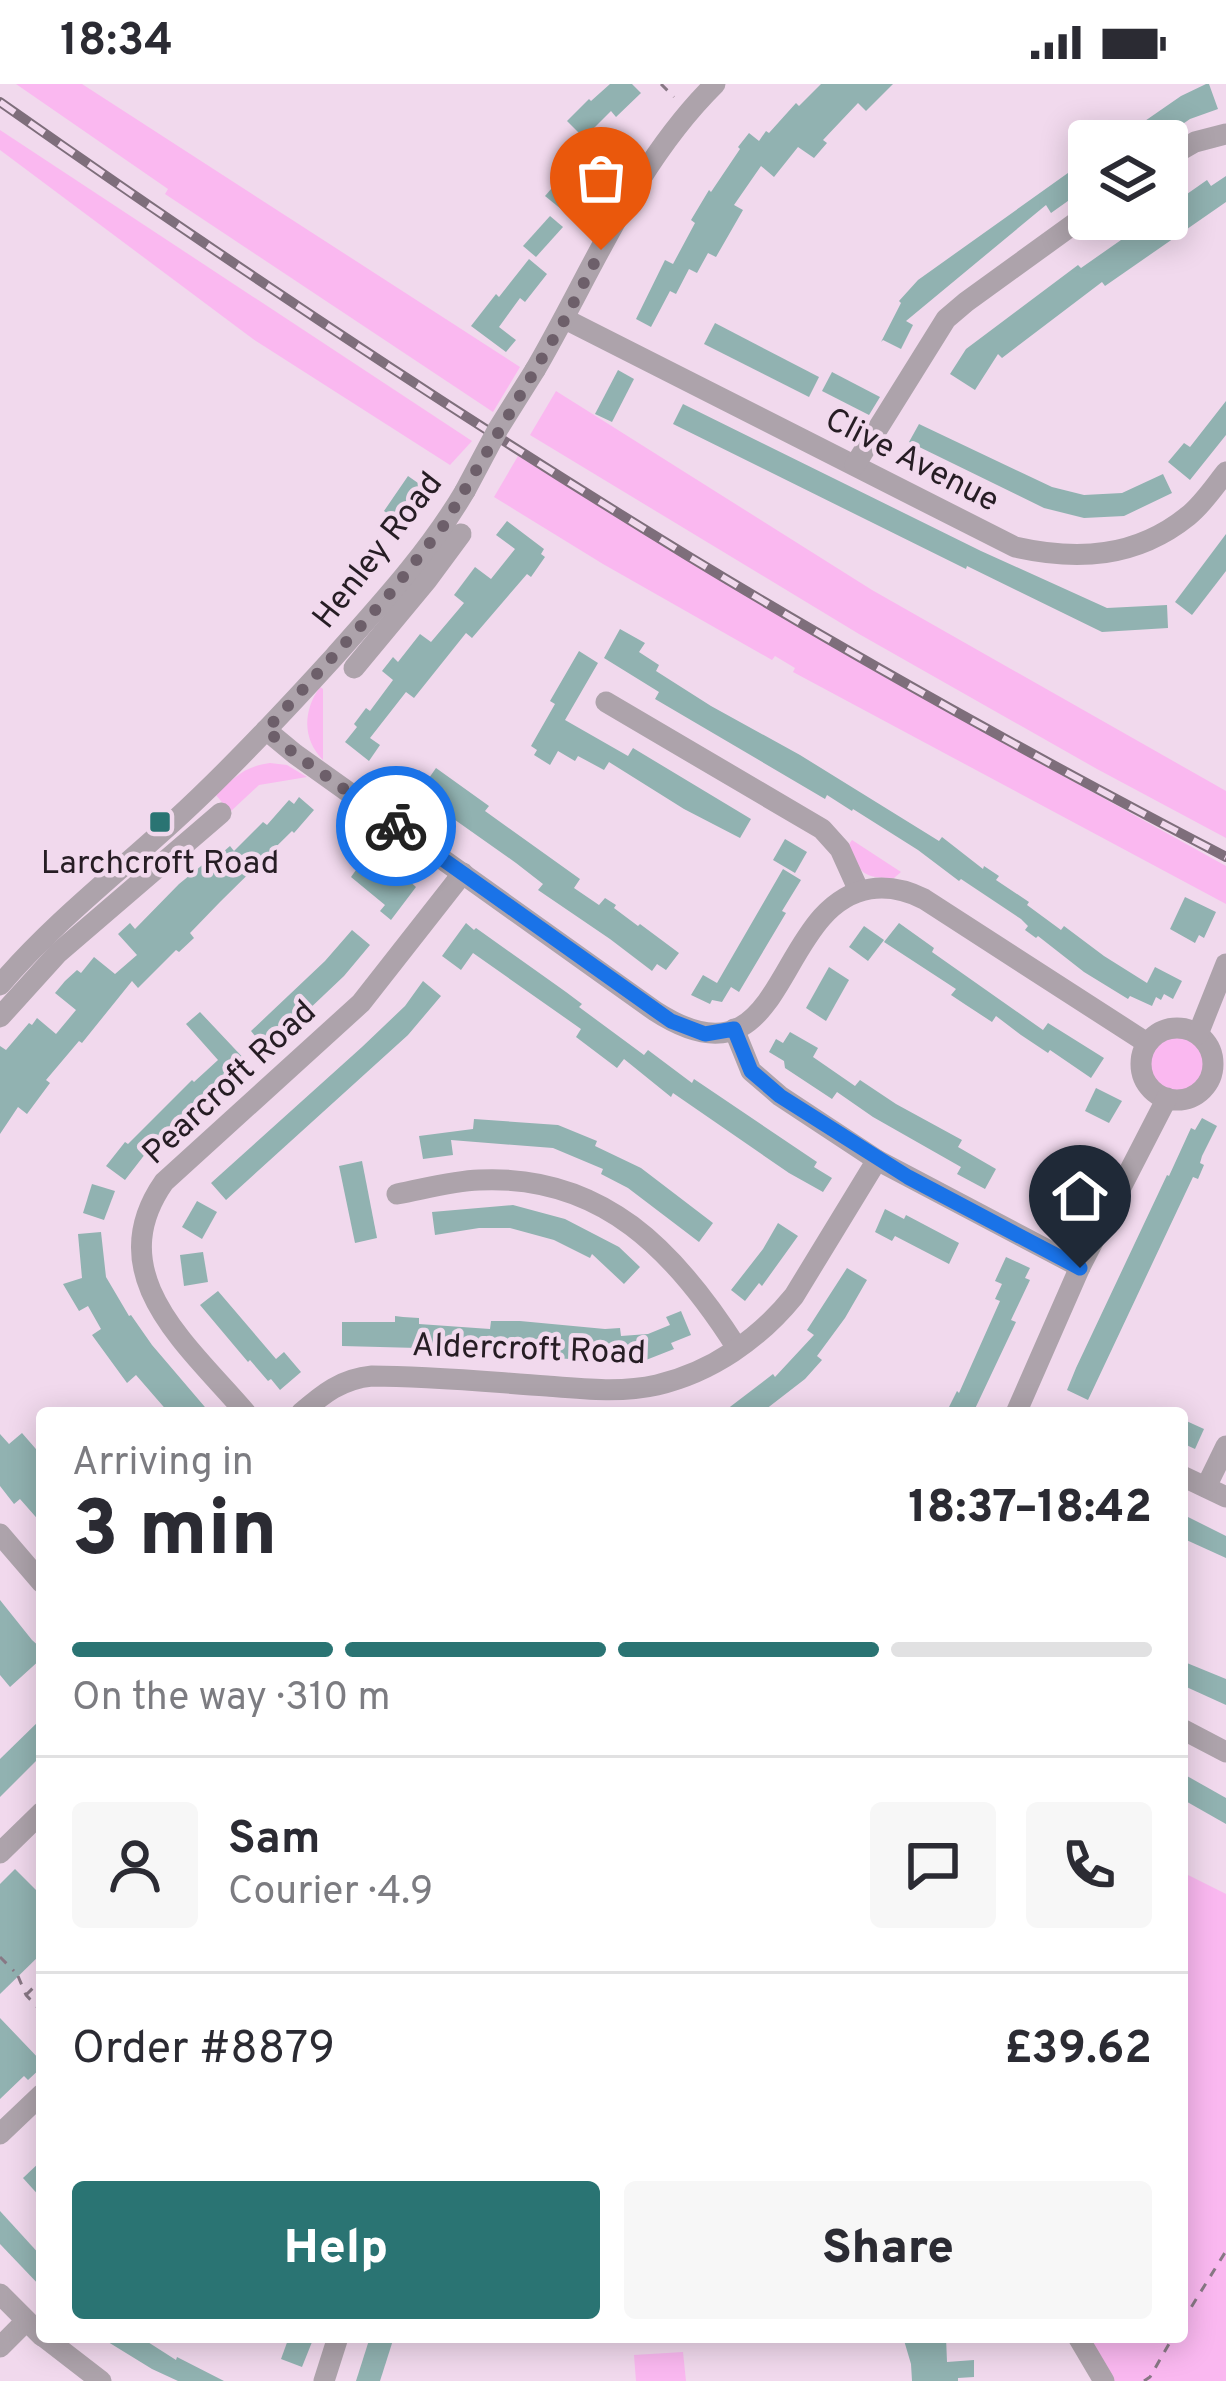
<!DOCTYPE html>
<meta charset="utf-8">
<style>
body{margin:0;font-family:Overpass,sans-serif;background:#f7f7f7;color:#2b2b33;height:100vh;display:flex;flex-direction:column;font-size:45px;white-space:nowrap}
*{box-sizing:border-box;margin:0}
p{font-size:39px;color:#7c7c81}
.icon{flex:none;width:66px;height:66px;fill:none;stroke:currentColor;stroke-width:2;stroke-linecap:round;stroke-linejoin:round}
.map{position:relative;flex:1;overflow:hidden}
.sheet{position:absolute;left:36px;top:1323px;width:1152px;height:936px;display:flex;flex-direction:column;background:#fff;border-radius:12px;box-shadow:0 6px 30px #0003}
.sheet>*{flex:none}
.fabs{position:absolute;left:1068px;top:36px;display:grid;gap:24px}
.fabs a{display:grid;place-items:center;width:120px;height:120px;border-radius:12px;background:#fff;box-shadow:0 6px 30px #0003;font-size:60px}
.pin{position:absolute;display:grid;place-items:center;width:102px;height:102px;color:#fff;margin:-123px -51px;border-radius:50% 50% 50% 0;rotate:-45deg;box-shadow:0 0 12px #0007}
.pin .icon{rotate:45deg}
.courier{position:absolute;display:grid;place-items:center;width:120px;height:120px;margin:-60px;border:9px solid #1a73e8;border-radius:50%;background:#fff;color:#222;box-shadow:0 3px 15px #0007}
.overview em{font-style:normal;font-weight:800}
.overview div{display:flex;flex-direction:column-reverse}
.overview{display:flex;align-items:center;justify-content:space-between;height:204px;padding:0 36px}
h1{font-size:78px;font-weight:800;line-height:90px}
.bar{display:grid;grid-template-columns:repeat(4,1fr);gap:18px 12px;align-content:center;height:144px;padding:0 36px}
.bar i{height:15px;border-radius:9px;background:#e1e1e2}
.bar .selected{background:#2a7473}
.bar p{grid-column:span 4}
.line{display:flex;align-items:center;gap:30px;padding:0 36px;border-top:3px solid #e1e1e2}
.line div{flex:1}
.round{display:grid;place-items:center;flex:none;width:126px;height:126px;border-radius:12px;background:#f7f7f7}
.primary-button{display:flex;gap:24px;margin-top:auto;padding:24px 36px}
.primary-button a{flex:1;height:138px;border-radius:12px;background:#2a7473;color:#fff;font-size:48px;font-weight:800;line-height:138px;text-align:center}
.primary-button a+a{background:#f7f7f7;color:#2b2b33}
.status{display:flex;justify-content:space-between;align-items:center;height:84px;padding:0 60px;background:#fff;direction:ltr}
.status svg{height:33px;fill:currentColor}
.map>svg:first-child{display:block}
.green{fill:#fab8f0}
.building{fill:#91b2b1}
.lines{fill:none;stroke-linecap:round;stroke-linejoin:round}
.path{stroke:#887885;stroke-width:3;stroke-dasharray:9 9;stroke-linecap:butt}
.minor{stroke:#ada3ab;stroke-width:21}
.rail-casing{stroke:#7e6e7b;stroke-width:10}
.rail{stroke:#f1d9ed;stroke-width:6;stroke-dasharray:18;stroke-linecap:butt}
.minor-bridge{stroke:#ada3ab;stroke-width:21}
.done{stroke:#6d5f6a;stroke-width:12;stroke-dasharray:0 21.6}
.route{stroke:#1a73e8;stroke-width:15}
.poi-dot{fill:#2a7473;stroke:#f1d9ed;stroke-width:4.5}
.labels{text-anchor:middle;stroke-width:9;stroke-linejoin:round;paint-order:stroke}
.street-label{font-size:33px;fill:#261d24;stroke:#f1d9ed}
.poi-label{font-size:33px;fill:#261d24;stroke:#f1d9ed}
</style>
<div class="status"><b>18:34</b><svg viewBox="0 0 49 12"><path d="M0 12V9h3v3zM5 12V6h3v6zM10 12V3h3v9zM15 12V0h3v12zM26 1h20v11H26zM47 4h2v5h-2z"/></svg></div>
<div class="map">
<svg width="1226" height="2297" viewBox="0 0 1226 2297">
<rect width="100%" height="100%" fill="#f1d9ed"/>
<g class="green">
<polygon points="16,0 82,0 520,283 493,328 165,110 168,105"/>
<polygon points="0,46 472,357 450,381 253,255 0,66"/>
<polygon points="556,307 872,506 1226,707 1226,754 1097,685 859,550 530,351"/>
<polygon points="518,372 874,587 1226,782 1226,820 793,588 795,584 775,572 772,576 603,480 494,413"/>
<path d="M320 603 323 605V676C302 655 303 626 320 603Z"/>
<path d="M270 679 287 681 307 693 259 701 230 728 216 711C233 694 245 682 270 679Z"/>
<path d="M852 756 901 788 894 794C862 794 862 790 847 763Z"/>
<circle cx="1178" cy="979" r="28"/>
<polygon points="1182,1788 1226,1810 1226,2297 1104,2297 1078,2253 1182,2253"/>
<polygon points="683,2268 686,2297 636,2297 634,2271"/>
</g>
<g class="building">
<polygon points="610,0 632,0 641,9 616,33 611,27 584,54 567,37 589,15 591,17"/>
<polygon points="821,0 893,0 866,27 858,19 823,56 827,59 814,74 798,63 774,93 761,82 734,121 743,126 716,173 708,169 697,189 689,185 676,210 670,207 651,243 636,235 665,176 673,180 695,139 691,136 709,106 711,108 740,65 738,63 749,49 759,57 766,47 769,49 796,19 799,22"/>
<polygon points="1206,0 1209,0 1218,25 1190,35 1158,57 1116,57 1181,12"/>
<polygon points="589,62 605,75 561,125 545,112"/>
<polygon points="1089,74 1089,102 1051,129 1046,121 906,237 913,241 901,265 883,256 881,258 901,219 899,217 918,196"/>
<polygon points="1226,92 1226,118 1105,202 1102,198 1002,274 998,270 975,306 950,290 966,265 1078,181 1081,184 1151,135 1167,135 1167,124 1207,96 1211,102"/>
<polygon points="550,132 563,143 536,173 523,162"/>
<polygon points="529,175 547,190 525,218 520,214 499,243 516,256 506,268 471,242 496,210 499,213"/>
<polygon points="715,239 819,293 809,313 704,260"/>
<polygon points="618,286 634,295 612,338 595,330"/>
<polygon points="832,288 880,313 869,331 822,307"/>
<polygon points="1226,317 1226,351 1190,396 1168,378 1184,359 1190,363"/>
<polygon points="683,320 981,467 1107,524 1167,521 1168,544 1102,548 967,482 966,485 673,340"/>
<polygon points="919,340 1052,403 1084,411 1122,409 1163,390 1172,409 1124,432 1084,434 1044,424 909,358"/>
<polygon points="408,392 428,406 409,434 406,432 401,439 384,427"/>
<polygon points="507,437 544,465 541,470 545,473 531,493 527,490 472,554 466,549 414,614 406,608 370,654 380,661 369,677 345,658 357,643 354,640 366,624 370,627 393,596 382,587 393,573 398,578 420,550 431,558 464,519 454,511 475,483 491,495 515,465 496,451"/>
<polygon points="1226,450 1226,487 1192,531 1175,518"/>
<polygon points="620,545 645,559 639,568 659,581 656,587 711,622 800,671 939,757 942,753 983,785 984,782 999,792 996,796 1029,818 1027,821 1061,846 1064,842 1104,872 1147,899 1155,883 1182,897 1173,915 1164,910 1161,916 1156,913 1152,922 1130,912 1128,915 1084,888 1038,852 1036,854 1025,846 1028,842 1021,835 961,795 959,797 918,766 853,725 852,727 827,711 825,715 655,615 659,608 604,574"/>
<polygon points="579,567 598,579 565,636 628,672 633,664 751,735 740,754 684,725 609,678 604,686 578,672 575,677 558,667 550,681 534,671 537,666 531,662 555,620 550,617"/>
<polygon points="436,684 489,722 485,727 580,795 574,804 599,821 605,814 616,821 614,824 638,842 640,840 679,869 666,886 657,880 652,887 610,855 538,806 543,800 516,779 407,702 419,686 429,694"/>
<polygon points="299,713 314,726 294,749 292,747 221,817 190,849 194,854 179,868 176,866 138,904 132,897 82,959 79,957 46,996 50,999 27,1030 18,1023 0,1050 0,962 6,966 29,939 32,941 37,934 56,950 76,926 55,909 65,897 77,886 81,889 94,873 115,890 137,871 118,850 130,839 135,845 179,800 206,778 208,781 230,762 234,767 263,738 267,741 289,716 294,720"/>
<polygon points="355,755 395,781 394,783 416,803 391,836 380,827 385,821 351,793 361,779 345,769"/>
<polygon points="785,755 807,768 795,789 773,776"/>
<polygon points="783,785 801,796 782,827 786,829 739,908 731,903 722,918 712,916 710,920 691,911 703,891 717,899"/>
<polygon points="1185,813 1216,828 1204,854 1199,851 1195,859 1170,845"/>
<polygon points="466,839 474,846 476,844 566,908 582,920 579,923 644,971 648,966 692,999 694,995 817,1078 814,1083 832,1094 823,1108 789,1089 673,1009 671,1013 624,975 617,984 576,953 581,945 473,869 461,886 442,872"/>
<polygon points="899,839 934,864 932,868 1043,946 1048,939 1104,974 1091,994 1050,966 1048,969 1021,951 996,932 992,938 966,921 951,911 956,905 884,858"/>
<polygon points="864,842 884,856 868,877 849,863"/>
<polygon points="352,846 370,861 344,892 266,966 251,947 325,877"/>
<polygon points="829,883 849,896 826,937 806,924"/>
<polygon points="423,897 441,912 408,951 226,1116 211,1099 362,963 405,922"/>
<polygon points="200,928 249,980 197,1024 152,1069 149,1065 125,1096 106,1082 125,1058 128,1060 192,996 194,998 218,976 186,940"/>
<polygon points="790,948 818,964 813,973 855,1002 860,996 896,1020 962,1056 958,1063 996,1085 985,1105 957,1090 961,1083 873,1033 837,1008 832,1015 785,984 784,977 769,968 776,955 783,959"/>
<polygon points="1096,1004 1122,1017 1109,1039 1085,1027"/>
<polygon points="1202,1034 1217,1042 1202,1072 1200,1079 1204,1081 1198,1095 1193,1093 1088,1316 1067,1306 1076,1284 1167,1091 1169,1092 1191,1044 1195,1046"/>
<polygon points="474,1035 558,1041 597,1057 595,1062 641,1084 713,1139 699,1158 628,1104 601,1090 603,1085 553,1064 451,1056 453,1071 423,1075 419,1052 473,1045"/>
<polygon points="1073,1065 1094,1075 1081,1103 1075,1101 1057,1139 1035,1129 1049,1100 1054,1103"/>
<polygon points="362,1077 377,1154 355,1159 339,1082"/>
<polygon points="92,1100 115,1107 104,1136 83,1129"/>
<polygon points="197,1117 217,1128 202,1155 182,1143"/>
<polygon points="513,1121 565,1135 619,1163 640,1183 624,1200 592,1170 590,1174 554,1156 510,1144 479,1144 435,1151 432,1128"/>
<polygon points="885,1125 904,1135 906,1131 959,1159 949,1180 895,1152 892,1157 875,1148"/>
<polygon points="778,1139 798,1152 762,1202 759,1199 745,1217 731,1206 763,1165"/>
<polygon points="101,1148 106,1193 129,1232 131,1231 152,1261 210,1329 169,1329 136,1291 127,1299 92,1251 101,1245 88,1222 79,1227 63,1200 82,1194 78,1150"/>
<polygon points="203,1168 208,1198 184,1202 180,1171"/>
<polygon points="1006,1173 1030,1184 1025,1194 1030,1196 1011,1236 1016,1238 973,1329 946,1329 957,1307 959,1309 1000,1217 995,1215 1002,1200 995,1197"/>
<polygon points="847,1184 867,1196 845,1234 817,1272 822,1276 805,1295 761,1329 722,1329 773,1290 775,1293 814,1251 807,1246"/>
<polygon points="218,1207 276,1275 284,1268 301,1288 280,1306 271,1295 268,1297 250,1276 248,1278 200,1221"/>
<polygon points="681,1227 691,1251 671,1259 674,1265 646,1276 610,1278 418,1264 342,1262 342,1238 395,1238 395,1232 403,1233 419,1234 419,1240 490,1245 491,1237 520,1237 605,1245 620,1244 621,1252 648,1250 670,1241 666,1233"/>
<polygon points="1182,1335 1204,1345 1195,1365 1182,1359"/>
<polygon points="22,1349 42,1372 42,1440 20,1415 14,1420 0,1402 0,1350 9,1360"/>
<polygon points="1182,1430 1226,1452 1226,1474 1182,1454"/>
<polygon points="0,1516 32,1556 42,1565 42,1574 10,1603 0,1591"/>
<polygon points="1182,1577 1226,1595 1226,1621 1182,1601"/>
<polygon points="42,1634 42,1671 0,1713 0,1675"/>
<polygon points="1187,1692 1226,1714 1226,1740 1182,1715 1182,1701"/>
<polygon points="15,1785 42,1812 42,1869 0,1910 0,1800"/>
<polygon points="0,1934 42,1978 42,1983 28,1996 24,1992 0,2015"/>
<polygon points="42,2076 42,2115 23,2094"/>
<polygon points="0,2127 42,2173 42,2204 0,2160"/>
<polygon points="100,2253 140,2253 176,2276 177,2273 224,2297 178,2297 152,2285"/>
<polygon points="289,2253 314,2253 302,2283 281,2275"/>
<polygon points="370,2253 394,2253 380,2297 356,2297"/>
<polygon points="903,2253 946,2253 947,2278 974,2276 974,2293 958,2294 958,2297 912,2297 911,2280"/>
</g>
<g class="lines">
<g class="path">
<polyline points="661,0 674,13"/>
<polyline points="0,1873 14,1887"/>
<polyline points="18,1892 26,1911 42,1928"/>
<polyline points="26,1911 42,1895"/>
<polyline points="1182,2238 1226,2167"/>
<polyline points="1144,2297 1150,2293 1173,2253"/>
</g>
<g class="minor">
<polyline points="1167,74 1195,58 1226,50"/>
<path d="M565 235 1015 463C1077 477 1136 474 1188 432 1203 420 1214 403 1226 388"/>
<path d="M535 286C592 188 634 80 715 0"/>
<polyline points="855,381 946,235 966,218 1089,129"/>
<polyline points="354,584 427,496 461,450"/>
<polyline points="606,618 822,745 840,765 859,807"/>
<path d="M266 646 295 670 655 927C789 1014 772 821 870 805 889 802 906 806 924 815L1147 959"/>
<path d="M0 901C52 840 115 791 174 737 230 686 283 629 334 573 381 520 429 468 465 407"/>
<polyline points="0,933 58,869 221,729"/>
<circle cx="1177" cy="980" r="36"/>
<polyline points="734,945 751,987 780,1012 877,1076 1080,1183"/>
<polyline points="1198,950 1226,880"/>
<path d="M397 1110C424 1105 452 1097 479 1096 603 1090 676 1168 737 1264"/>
<path d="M246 1329C189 1262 99 1191 164 1098L361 919 463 789"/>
<path d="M301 1329C323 1310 341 1295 372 1292 430 1292 489 1298 547 1302 583 1305 622 1309 657 1301 712 1288 759 1255 794 1212L877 1076"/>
<polyline points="1016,1329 1080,1183 1167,1014"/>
<polyline points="1182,1392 1226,1413"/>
<polyline points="1206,1403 1226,1362"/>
<polyline points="0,1450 42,1499"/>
<polyline points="1182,1645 1226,1668"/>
<polyline points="0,1769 42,1728"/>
<polyline points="0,2050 42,2010"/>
<polyline points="0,2210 42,2252"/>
<polyline points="44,2253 101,2297"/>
<polyline points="1078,2253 1104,2297"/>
<polyline points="0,2263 26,2237"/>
<polyline points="324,2297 338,2253"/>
</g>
<defs>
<path id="rail" d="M0 18C225 176 454 329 688 472 864 579 1044 678 1226 773"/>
</defs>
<use href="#rail" class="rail-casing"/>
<use href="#rail" class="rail"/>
<polyline class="minor-bridge" points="465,407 498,345 535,286"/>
</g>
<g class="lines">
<polyline class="done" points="396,742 295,670 266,646 388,512 444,441 565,235 601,166"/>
<polyline class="route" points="396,742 671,937 705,950 734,945 751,987 780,1012 908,1093 1080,1184"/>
</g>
<rect class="poi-dot" x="148" y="726" width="24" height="24" rx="6"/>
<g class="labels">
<g class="street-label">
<text transform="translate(913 374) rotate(27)" y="12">Clive Avenue</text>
<text transform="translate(376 465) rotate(-52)" y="12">Henley Road</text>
<text transform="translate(228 997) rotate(-43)" y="12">Pearcroft Road</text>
<text transform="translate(529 1263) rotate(2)" y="12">Aldercroft Road</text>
</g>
<g class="poi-label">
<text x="160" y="789">Larchcroft Road</text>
</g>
</g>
</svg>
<div class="fabs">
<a><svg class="icon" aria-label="layers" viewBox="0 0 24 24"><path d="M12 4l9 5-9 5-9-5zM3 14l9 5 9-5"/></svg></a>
</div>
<div class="pin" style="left:601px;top:166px;background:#ea580c"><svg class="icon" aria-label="bag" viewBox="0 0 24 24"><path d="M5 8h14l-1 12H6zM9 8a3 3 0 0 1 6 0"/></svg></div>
<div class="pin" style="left:1080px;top:1184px;background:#1f2937"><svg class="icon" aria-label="home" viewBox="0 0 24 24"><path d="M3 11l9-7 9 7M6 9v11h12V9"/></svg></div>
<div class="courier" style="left:396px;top:742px"><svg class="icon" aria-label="bike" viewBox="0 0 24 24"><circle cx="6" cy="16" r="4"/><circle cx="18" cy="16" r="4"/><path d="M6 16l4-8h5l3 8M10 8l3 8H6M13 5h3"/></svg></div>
<section class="sheet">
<div class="overview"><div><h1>3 min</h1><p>Arriving in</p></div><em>18:37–18:42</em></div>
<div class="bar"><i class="selected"></i><i class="selected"></i><i class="selected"></i><i></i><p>On the way · 310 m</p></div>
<div class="line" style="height:216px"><a class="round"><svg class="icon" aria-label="person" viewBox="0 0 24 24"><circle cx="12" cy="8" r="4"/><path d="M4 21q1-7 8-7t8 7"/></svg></a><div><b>Sam</b><p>Courier · 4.9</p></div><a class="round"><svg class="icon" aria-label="chat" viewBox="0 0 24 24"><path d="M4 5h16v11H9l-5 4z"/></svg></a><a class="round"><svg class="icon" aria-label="phone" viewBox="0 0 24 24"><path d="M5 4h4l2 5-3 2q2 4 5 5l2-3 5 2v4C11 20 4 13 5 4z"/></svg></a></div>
<div class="line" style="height:156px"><div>Order #8879</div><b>£39.62</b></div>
<div class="primary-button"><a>Help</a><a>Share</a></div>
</section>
</div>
